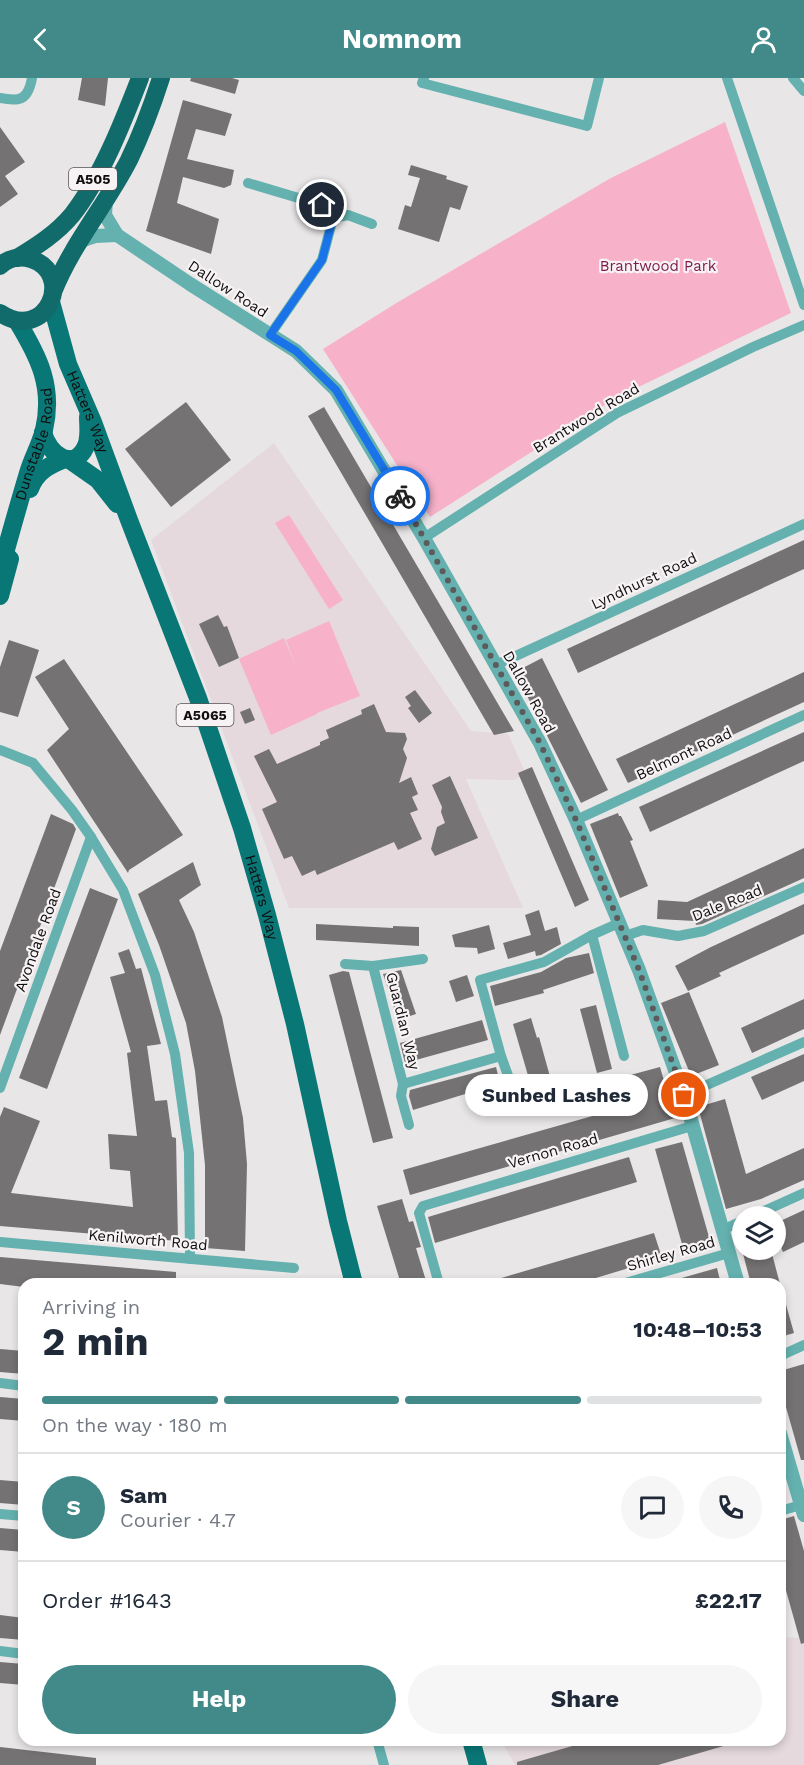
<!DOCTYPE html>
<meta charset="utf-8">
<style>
body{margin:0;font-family:"Work Sans",sans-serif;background:#f6f6f7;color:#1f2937;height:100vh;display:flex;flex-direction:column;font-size:22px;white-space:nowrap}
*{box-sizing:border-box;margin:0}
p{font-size:20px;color:#747a83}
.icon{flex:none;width:33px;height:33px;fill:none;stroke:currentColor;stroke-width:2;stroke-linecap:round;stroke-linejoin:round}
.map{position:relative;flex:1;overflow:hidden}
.panel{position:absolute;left:18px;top:1200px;width:768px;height:468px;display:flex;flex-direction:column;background:#fff;border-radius:18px;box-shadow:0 3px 9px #0003}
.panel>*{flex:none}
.buttons{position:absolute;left:732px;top:1128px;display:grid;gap:12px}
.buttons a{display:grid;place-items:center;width:54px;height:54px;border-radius:50%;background:#fff;box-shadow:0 3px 9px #0003;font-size:30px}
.pin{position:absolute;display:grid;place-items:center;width:51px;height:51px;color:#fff;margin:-26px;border:3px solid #fff;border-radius:50%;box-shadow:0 2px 6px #0007}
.courier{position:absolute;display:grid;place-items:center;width:60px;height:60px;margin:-30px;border:4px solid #1a73e8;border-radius:50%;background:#fff;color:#222;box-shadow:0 2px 8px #0007}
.bubble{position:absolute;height:42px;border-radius:21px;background:#fff;box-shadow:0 3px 9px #0003;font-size:20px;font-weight:700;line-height:42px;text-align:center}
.head em{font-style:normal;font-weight:700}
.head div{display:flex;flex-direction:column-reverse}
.head{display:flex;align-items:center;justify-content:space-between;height:102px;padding:0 24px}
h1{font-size:39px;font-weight:700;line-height:45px}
.bar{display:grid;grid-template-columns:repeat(4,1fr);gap:9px 6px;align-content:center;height:72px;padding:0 24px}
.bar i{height:8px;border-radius:4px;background:#e0e1e3}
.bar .current{background:#428a89}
.bar p{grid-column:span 4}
.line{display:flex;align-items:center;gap:15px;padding:0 24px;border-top:2px solid #e0e1e3}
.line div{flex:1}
.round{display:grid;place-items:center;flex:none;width:63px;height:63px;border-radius:32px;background:#f6f6f7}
.button{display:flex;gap:12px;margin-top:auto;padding:12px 24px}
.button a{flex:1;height:69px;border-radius:36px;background:#428a89;color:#fff;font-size:24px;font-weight:700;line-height:69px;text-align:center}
.button a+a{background:#f6f6f7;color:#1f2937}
header{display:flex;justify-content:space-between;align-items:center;height:78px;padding:0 24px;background:#428a89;color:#fff;font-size:27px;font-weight:700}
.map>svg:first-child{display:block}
.built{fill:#e5d9dd}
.green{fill:#f7b2ca}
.building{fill:#757273}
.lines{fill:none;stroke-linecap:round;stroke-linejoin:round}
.minor{stroke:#64b1af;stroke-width:10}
.tertiary{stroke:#64b1af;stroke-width:14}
.primary{stroke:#097776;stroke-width:18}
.trunk{stroke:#106b6a;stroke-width:18}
.done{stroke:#5c5a5b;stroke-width:6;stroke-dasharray:0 10.8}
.route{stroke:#1a73e8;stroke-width:8}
.labels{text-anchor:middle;stroke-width:4.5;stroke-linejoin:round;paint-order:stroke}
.shield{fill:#f7f3f4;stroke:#555354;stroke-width:1.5}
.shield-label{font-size:14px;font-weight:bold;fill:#100e0f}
.park-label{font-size:15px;fill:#7c194a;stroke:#f7f3f4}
.street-label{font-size:15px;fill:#100e0f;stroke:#f7f3f4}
</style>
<header><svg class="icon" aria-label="back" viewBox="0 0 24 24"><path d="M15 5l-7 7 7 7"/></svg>Nomnom<svg class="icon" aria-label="person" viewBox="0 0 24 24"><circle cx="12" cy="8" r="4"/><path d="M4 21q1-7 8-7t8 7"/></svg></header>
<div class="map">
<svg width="804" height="1687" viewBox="0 0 804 1687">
<rect width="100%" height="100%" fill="#e9e6e7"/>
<g class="built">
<polygon points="274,365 471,653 508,656 526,696 514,702 466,701 523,830 289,830 151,462"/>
<polygon points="780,1559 804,1560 804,1687 515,1687 501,1662 780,1662"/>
</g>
<g class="green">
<polygon points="725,44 791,235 616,320 430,439 323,271 398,224 609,101"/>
<polygon points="289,437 343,522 329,531 275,445"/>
<polygon points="329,543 360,618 317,635 317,636 271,657 239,581 284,560 296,588 286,562"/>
</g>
<g class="building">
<polygon points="82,0 108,0 105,28 78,22"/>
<polygon points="191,0 232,0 239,2 235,16 190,3"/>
<polygon points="183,22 232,36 225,58 196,51 187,81 234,92 231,107 224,110 183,99 177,125 219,141 211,176 146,153"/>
<polygon points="0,49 25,84 5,98 18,116 0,129"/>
<polygon points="411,87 447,98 446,101 468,108 460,132 450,129 439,164 398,151 405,127 411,129 420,100 408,97"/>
<polygon points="186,324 231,382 171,429 125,371"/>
<polygon points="324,329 514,653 494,657 308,338"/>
<polygon points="804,462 804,491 578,595 567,571"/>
<polygon points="218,537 224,549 227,548 239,580 219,589 199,546"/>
<polygon points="9,562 39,572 18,639 0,634 0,589"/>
<polygon points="542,580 608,712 581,725 515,594"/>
<polygon points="64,581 183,757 129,792 128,795 47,672 69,651 35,599"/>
<polygon points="804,594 804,624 628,705 616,681"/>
<polygon points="415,612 432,635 419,645 408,630 411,628 405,619"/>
<polygon points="374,626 386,654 405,655 407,661 403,671 407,680 399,705 411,699 418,716 412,719 418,732 410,735 422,761 398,772 394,764 317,797 315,792 302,798 292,778 284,781 262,731 277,724 254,678 269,671 277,686 320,667 320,664 329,660 326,652 362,636 361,632"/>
<polygon points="250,630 255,642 245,646 240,634"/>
<polygon points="804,654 804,683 650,754 639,729"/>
<polygon points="532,689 589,822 575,829 518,695"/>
<polygon points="450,698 478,760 435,778 431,771 437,749 445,745 441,734 442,729 432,707"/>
<polygon points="618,735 619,738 621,738 633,762 630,763 648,808 620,820 590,746"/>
<polygon points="51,736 73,746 76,751 0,957 0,873"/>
<polygon points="804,770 804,800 702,846 696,847 695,843 657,841 658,822 687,824"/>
<polygon points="193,784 201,807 179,822 194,854 222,939 243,1040 247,1086 245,1173 205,1170 205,1087 195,993 186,945 159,867 138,816"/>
<polygon points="90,810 118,821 47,1011 19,1000"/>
<polygon points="804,826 804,856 719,895 721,898 688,913 675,888 711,869"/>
<polygon points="539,832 545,853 557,849 561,866 541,877 536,878 535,873 508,881 503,865 531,857 525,837"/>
<polygon points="316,846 393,850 393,848 419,849 419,868 316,862"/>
<polygon points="489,847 495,871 478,876 477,870 455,869 452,857"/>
<polygon points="129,871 136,891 141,890 161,966 147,968 155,1023 167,1022 172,1059 176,1060 178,1163 0,1148 0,1039 4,1029 40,1043 11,1115 133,1129 130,1093 110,1091 108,1056 137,1058 127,975 131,974 110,899 125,895 118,875"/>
<polygon points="589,875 594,895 543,912 544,915 495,928 490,908 541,894 566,880"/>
<polygon points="401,892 416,936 398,942 383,896"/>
<polygon points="343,893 349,894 393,1060 373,1065 329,897"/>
<polygon points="467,897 474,918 456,924 449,903"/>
<polygon points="689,914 719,987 691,998 661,925"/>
<polygon points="804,921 804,951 752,975 741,950"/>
<polygon points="596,927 612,991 597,995 580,931"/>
<polygon points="531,940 537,960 539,959 554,1013 534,1018 513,946"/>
<polygon points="482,942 488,962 405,985 400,965"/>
<polygon points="804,976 804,1003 762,1022 751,999"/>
<polygon points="496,989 501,1009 476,1016 475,1013 413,1032 409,1018 410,1012"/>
<polygon points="660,989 675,1040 410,1117 403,1092 617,1031 608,1003"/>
<polygon points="725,1021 746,1096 804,1070 804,1102 761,1121 726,1131 698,1029"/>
<polygon points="682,1064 711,1166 684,1173 655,1071"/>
<polygon points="629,1079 637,1104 435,1165 428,1139"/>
<polygon points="402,1121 409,1144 413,1143 421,1169 416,1170 427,1206 401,1206 377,1128"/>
<polygon points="804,1132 804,1164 783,1174 776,1158 776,1145"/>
<polygon points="654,1155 662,1180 576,1206 491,1206 491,1203"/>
<polygon points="742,1172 771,1172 780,1206 751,1206"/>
<polygon points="0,1179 176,1194 176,1206 24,1206 24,1209 0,1206"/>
<polygon points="717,1190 721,1206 671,1206 671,1203"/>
<polygon points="783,1216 794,1255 780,1259 780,1217"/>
<polygon points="0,1271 24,1273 24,1296 0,1294"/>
<polygon points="804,1286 804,1382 801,1382 780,1308 780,1293"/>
<polygon points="0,1319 24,1321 24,1343 0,1341"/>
<polygon points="0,1402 24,1404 24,1427 0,1425"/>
<polygon points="794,1438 804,1473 804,1565 801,1566 780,1491 780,1442"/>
<polygon points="0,1450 24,1452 24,1474 0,1472"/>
<polygon points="0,1537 24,1540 24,1562 0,1560"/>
<polygon points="0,1584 24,1586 24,1607 0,1605"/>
<polygon points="593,1662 734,1662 734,1665 658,1687 517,1687 517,1684"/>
<polygon points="0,1669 96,1680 96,1687 0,1687"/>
</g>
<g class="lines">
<g class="minor">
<polyline points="424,0 422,5 587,48 599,0"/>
<polyline points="727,0 804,227"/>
<polyline points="793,0 804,13"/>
<path d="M0 20C20 24 28 22 32 0"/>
<polyline points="248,105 322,127 333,140"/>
<polyline points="270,257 322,182 333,140 348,137 372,146"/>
<polyline points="424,460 617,335 753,269 804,247"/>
<polyline points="496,587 804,446"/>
<polyline points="0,672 33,685 72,732 91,759 123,812 155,897 175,976 189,1075 190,1181"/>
<polyline points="576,742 804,637"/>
<polyline points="592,857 624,978"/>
<polyline points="625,858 643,852 678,858 704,853 804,809"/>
<polyline points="345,886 373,888 423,881"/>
<polyline points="373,888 403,1006 501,978"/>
<polyline points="403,1006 401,1018 409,1047"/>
<polyline points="0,1010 91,759"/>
<polyline points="515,1017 501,978 480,902 544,884 592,857 619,845"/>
<polyline points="684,1017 804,964"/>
<polyline points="753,1138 804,1115"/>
<polyline points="722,1152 742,1143"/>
<polyline points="0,1164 294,1190"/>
<polyline points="439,1206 419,1135 423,1128 692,1048"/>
<polyline points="622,1206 729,1175"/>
<polyline points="780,1278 804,1267"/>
<polyline points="0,1305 24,1308"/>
<polyline points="780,1433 801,1427"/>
<polyline points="0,1436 24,1438"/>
<polyline points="0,1573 24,1576"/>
<polyline points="377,1662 384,1687"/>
</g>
<g class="tertiary">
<polyline points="106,121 105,137 117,157 190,206 296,273 336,312 424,460 540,665 576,742 639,892 684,1017 738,1206"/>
<polyline points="77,164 95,158 117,157"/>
<polyline points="780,1355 804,1437"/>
</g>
<g class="primary">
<path id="s1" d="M51 224 68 286 93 344 129 442 198 620 242 750 267 837 295 946 338 1143 354 1206"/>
<path d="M43 354C48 376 74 395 86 368 90 358 88 349 88 339"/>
<polyline points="68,381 98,402 117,426"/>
<path d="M30 411C36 394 49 387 65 381"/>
<path id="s2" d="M0 493C9 461 18 428 28 395 32 381 40 367 44 352 54 309 39 279 17 243"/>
<polyline points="0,518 10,481"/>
<polyline points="471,1662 478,1687"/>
</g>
<g class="trunk">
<path d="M17 180C37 168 57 155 72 137 101 100 123 44 140 0"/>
<path d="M0 188C8 180 20 178 31 181 76 196 46 266 0 235"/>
<path d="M53 214C72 166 106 127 129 82 142 55 152 28 161 0"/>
</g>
</g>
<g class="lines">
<polyline class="done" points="400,418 540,665 576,742 639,892 684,1017"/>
<polyline class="route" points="322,127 333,140 322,182 270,257 296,273 336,312 400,418"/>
</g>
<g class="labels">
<g class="shield">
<rect x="69" y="90" width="48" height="22" rx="4.5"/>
<rect x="176.5" y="626" width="57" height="22" rx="4.5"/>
</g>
<g class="shield-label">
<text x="93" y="106">A505</text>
<text x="205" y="642">A5065</text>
</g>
<g class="park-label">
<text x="658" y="193">Brantwood Park</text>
</g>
<g class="street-label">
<text transform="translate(228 211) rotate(33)" y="5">Dallow Road</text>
<text dy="5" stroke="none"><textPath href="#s1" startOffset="116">Hatters Way</textPath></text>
<text transform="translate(586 340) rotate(-31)" y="5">Brantwood Road</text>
<text dy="5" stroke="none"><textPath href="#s2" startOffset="132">Dunstable Road</textPath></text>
<text transform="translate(644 503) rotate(-25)" y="5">Lyndhurst Road</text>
<text transform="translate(529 614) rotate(61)" y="5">Dallow Road</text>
<text transform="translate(684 676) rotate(-25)" y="5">Belmont Road</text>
<text dy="5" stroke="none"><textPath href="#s1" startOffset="632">Hatters Way</textPath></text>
<text transform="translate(727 825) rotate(-22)" y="5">Dale Road</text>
<text transform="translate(38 862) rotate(-70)" y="5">Avondale Road</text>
<text transform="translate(403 943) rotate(76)" y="5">Guardian Way</text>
<text transform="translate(553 1073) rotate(-16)" y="5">Vernon Road</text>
<text transform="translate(148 1162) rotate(5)" y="5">Kenilworth Road</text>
<text transform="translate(671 1176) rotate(-16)" y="5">Shirley Road</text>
</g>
</g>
</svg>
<div class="buttons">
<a><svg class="icon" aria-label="layers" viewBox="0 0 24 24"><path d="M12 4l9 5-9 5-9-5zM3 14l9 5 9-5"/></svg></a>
</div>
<div class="pin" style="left:684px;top:1017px;background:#ea580c"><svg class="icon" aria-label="bag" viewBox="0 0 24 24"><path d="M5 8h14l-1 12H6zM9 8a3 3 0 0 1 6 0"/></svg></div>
<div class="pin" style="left:322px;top:127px;background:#1f2937"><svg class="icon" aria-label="home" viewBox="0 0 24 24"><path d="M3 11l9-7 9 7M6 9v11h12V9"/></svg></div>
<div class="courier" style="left:400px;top:418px"><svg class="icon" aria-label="bike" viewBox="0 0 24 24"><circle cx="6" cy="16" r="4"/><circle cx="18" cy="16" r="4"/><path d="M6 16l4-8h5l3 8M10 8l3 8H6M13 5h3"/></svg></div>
<div class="bubble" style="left:465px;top:996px;width:183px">Sunbed Lashes</div>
<section class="panel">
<div class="head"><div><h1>2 min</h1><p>Arriving in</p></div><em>10:48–10:53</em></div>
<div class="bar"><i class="current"></i><i class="current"></i><i class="current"></i><i></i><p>On the way · 180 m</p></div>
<div class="line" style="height:108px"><b class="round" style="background:#428a89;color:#fff">S</b><div><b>Sam</b><p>Courier · 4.7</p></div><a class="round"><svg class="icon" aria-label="chat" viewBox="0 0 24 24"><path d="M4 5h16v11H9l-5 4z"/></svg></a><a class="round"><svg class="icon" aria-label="phone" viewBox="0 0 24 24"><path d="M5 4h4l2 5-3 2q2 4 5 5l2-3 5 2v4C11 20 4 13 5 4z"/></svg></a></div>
<div class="line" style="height:78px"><div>Order #1643</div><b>£22.17</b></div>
<div class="button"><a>Help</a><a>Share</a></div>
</section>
</div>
